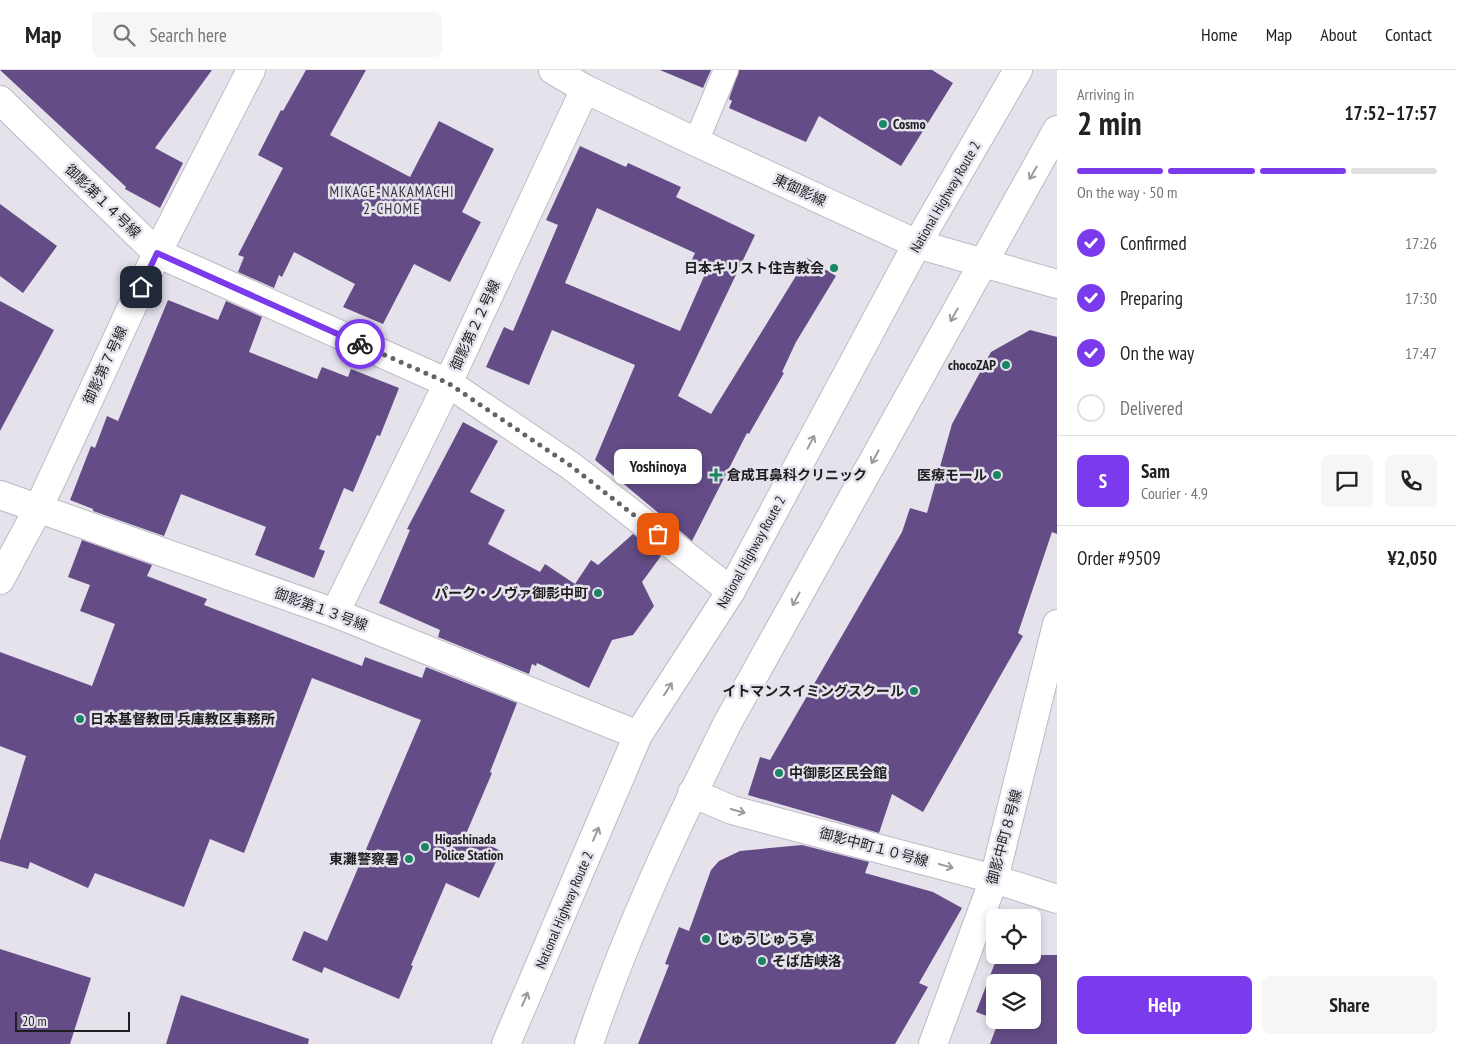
<!DOCTYPE html>
<meta charset="utf-8">
<style>
body{margin:0;font-family:"PT Sans Narrow","Noto Sans JP",sans-serif;background:#f6f6f6;color:#222;height:100vh;display:flex;flex-direction:column;font-size:19px;white-space:nowrap}
*{box-sizing:border-box;margin:0}
p{font-size:16px;color:#767676}
.icon{flex:none;width:28px;height:28px;fill:none;stroke:currentColor;stroke-width:2;stroke-linecap:round;stroke-linejoin:round}
.map{position:relative;flex:1;overflow:hidden}
.drawer{display:flex;flex-direction:column;background:#fff;width:400px}
.drawer>*{flex:none}
.tools{position:absolute;left:986px;top:839px;display:grid;gap:10px}
.tools a{display:grid;place-items:center;width:55px;height:55px;border-radius:8px;background:#fff;box-shadow:0 2px 8px #0003;font-size:25px}
.scale{position:absolute;left:15px;bottom:12px;width:115px;box-sizing:border-box;padding-left:5px;border:2px solid #1e1d20;border-top:0;font-size:14px;line-height:18px;white-space:nowrap;color:#1e1d20;-webkit-text-stroke:4px #e5e2ec;paint-order:stroke}
.pin{position:absolute;display:grid;place-items:center;width:42px;height:42px;color:#fff;margin:-21px;border-radius:10px;box-shadow:0 2px 8px #0006}
.courier{position:absolute;display:grid;place-items:center;width:50px;height:50px;margin:-25px;border:4px solid #7c3aed;border-radius:50%;background:#fff;color:#222;box-shadow:0 1px 6px #0007}
.bubble{position:absolute;height:35px;border-radius:8px;background:#fff;box-shadow:0 2px 8px #0003;font-size:16px;font-weight:700;line-height:35px;text-align:center}
.summary em{font-style:normal;font-weight:700}
.summary div{display:flex;flex-direction:column-reverse}
.summary{display:flex;align-items:center;justify-content:space-between;height:85px;padding:0 20px}
h1{font-size:32px;font-weight:700;line-height:38px}
.bar{display:grid;grid-template-columns:repeat(4,1fr);gap:8px 5px;align-content:center;height:60px;padding:0 20px}
.bar i{height:6px;border-radius:4px;background:#e0e0e0}
.bar .active{background:#7c3aed}
.bar p{grid-column:span 4}
.line{display:flex;align-items:center;gap:12px;padding:0 20px;border-top:1px solid #e0e0e0}
.line div{flex:1}
.round{display:grid;place-items:center;flex:none;width:52px;height:52px;border-radius:8px;background:#f6f6f6}
ol{padding:0 20px;list-style:none}
li{display:flex;align-items:center;gap:15px;height:55px}
li p{margin-inline-start:auto}
li .icon{padding:5px;border-radius:50%;background:#7c3aed;color:#fff;stroke-width:4}
li:last-child{color:#767676}
li i{width:28px;height:28px;border:2px solid #e0e0e0;border-radius:50%}
.cta{display:flex;gap:10px;margin-top:auto;padding:10px 20px}
.cta a{flex:1;height:58px;border-radius:8px;background:#7c3aed;color:#fff;font-size:20px;font-weight:700;line-height:58px;text-align:center}
.cta a+a{background:#f6f6f6;color:#222}
header{display:flex;align-items:center;gap:30px;box-sizing:border-box;height:70px;padding:0 25px;background:#fff;border-bottom:1px solid #e0e0e0}
header strong{font-size:24px}
nav{display:flex;gap:28px;margin-inline-start:auto;font-size:18px}
.search{width:350px;height:45px;background:#f6f6f6;display:flex;align-items:center;gap:12px;box-sizing:border-box;padding:0 18px;border-radius:8px;color:#767676;font-size:19px}
main{display:flex;flex:1;min-height:0}
.map>svg:first-child{display:block}
.building{fill:#644d87;fill-rule:evenodd}
.lines{fill:none;stroke-linecap:round;stroke-linejoin:round}
.service-casing{stroke:#bebac4;stroke-width:26}
.minor-casing{stroke:#bebac4;stroke-width:30}
.tertiary-casing{stroke:#bebac4;stroke-width:30}
.trunk-casing{stroke:#bebac4;stroke-width:30}
.service{stroke:#fff;stroke-width:24}
.minor{stroke:#fff;stroke-width:28}
.tertiary{stroke:#fff;stroke-width:28}
.trunk{stroke:#fff;stroke-width:28}
.oneway{stroke:#9a999b}
.done{stroke:#646267;stroke-width:5;stroke-dasharray:0 9}
.route{stroke:#7c3aed;stroke-width:6}
.poi-dot{fill:#1a8664;stroke:#e5e2ec;stroke-width:2}
.labels{text-anchor:middle;stroke-width:5;stroke-linejoin:round;paint-order:stroke}
.poi-label{font-size:14px;font-weight:bold;fill:#1e1d20;stroke:#e5e2ec;text-anchor:start}
.street-label{font-size:14px;fill:#1e1d20;stroke:#e5e2ec}
.neighbourhood-label{font-size:15px;letter-spacing:1px;fill:#38363d;stroke:#e5e2ec}
</style>
<header>
<strong>Map</strong>
<div class="search"><svg class="icon" aria-label="search" viewBox="0 0 24 24"><circle cx="10" cy="10" r="6"/><path d="M15 15l6 6"/></svg>Search here</div>
<nav><a>Home</a><a>Map</a><a>About</a><a>Contact</a></nav>
</header>
<main>
<div class="map">
<svg width="1057" height="974" viewBox="0 0 1057 974">
<rect width="100%" height="100%" fill="#e5e2ec"/>
<g class="building">
<polygon points="0,0 212,0 155,78 183,93 160,138 125,119 126,117"/>
<polygon points="306,0 366,0 330,65 410,107 439,51 494,79 462,142 481,152 450,212 414,194 383,254 343,237 355,214 294,182 282,207 279,205 274,218 238,202 244,187 238,185 283,98 258,85 281,40 283,41"/>
<polygon points="660,0 711,0 703,18"/>
<polygon points="739,0 932,0 953,13 901,96 819,46 806,72 729,38 732,31 729,29"/>
<path d="M580 76 626 97 628 93 681 117 676 127 755 165 678 326 711 344 807 188 836 206 796 272 782 302 784 303 749 364 747 363 692 471 595 390 635 295 552 260 529 315 486 297 504 257 513 261 558 155 546 150ZM597 138 695 183 689 196 705 204 680 261 565 213Z"/>
<polygon points="0,134 57,176 23,223 0,206"/>
<polygon points="168,230 218,250 226,231 262,247 249,282 317,309 322,297 348,307 351,299 399,318 380,366 377,365 353,422 344,418 319,479 325,481 314,508 255,485 266,457 181,424 164,466 93,441 93,439 70,430 91,376 95,378 107,346 118,351"/>
<polygon points="0,231 54,260 0,361"/>
<polygon points="1030,260 1057,267 1057,464 1052,462 1018,563 1023,566 923,742 892,724 879,763 748,725 760,687 770,690 902,462 910,438 927,443 952,354 991,282"/>
<polygon points="463,352 498,371 470,422 505,440 488,474 540,502 545,494 575,514 591,490 598,495 633,464 661,486 642,512 654,536 633,565 612,570 589,618 537,593 536,596 532,594 529,604 438,567 440,560 379,533 410,460 407,459"/>
<polygon points="82,470 152,495 147,506 207,529 204,535 362,596 365,587 422,608 426,597 517,633 490,702 492,703 466,764 501,781 479,828 446,813 411,895 413,896 399,929 324,897 322,903 292,890 304,861 327,871 421,650 312,608 244,783 210,769 184,837 95,803 88,818 30,792 28,799 0,791 0,771 26,686 0,676 0,582 92,616 115,554 80,541 90,515 68,507"/>
<polygon points="802,775 869,792 865,803 933,822 962,838 919,913 928,917 895,974 638,974 669,895 665,894 679,857 689,861 711,800 719,791 740,781"/>
<polygon points="0,879 91,908 70,974 0,974"/>
<polygon points="998,885 1057,885 1057,974 990,974 999,950 1032,950 1032,912 995,912 995,949 976,942"/>
<polygon points="181,925 309,969 308,974 166,974"/>
</g>
<g class="lines">
<defs>
<polyline id="service" points="696,72 726,0"/>
<g id="minor">
<polyline points="0,30 157,183 448,313 571,396 731,521"/>
<polyline points="0,425 335,543 638,665"/>
<polyline points="0,510 38,439 157,183 251,0"/>
<polyline points="335,543 448,313 585,19"/>
<polyline points="692,723 732,740 994,809 1057,829"/>
<polyline points="933,974 994,809 1057,554"/>
</g>
<polyline id="tertiary" points="553,0 585,19 696,72 917,174 1057,214"/>
<g id="trunk">
<polyline points="506,974 638,665 731,521 917,174 1018,0"/>
<path d="M589 974C626 863 675 759 727 654L1057 60"/>
</g>
</defs>
<use href="#service" class="service-casing"/>
<use href="#minor" class="minor-casing"/>
<use href="#tertiary" class="tertiary-casing"/>
<use href="#trunk" class="trunk-casing"/>
<use href="#service" class="service"/>
<use href="#minor" class="minor"/>
<use href="#tertiary" class="tertiary"/>
<use href="#trunk" class="trunk"/>
</g>
<defs><path id="oneway-shaft" d="M-6 0H5M1.5-3L5.5 0L1.5 3" fill="none" stroke-width="1.6" stroke-linecap="round" stroke-linejoin="round" transform="scale(1.25)"/></defs>
<g class="oneway">
<use href="#oneway-shaft" transform="translate(1033 103) rotate(120)"/>
<use href="#oneway-shaft" transform="translate(954 245) rotate(119)"/>
<use href="#oneway-shaft" transform="translate(811 372) rotate(-62)"/>
<use href="#oneway-shaft" transform="translate(875 387) rotate(119)"/>
<use href="#oneway-shaft" transform="translate(796 529) rotate(119)"/>
<use href="#oneway-shaft" transform="translate(668 619) rotate(-57)"/>
<use href="#oneway-shaft" transform="translate(738 741) rotate(16)"/>
<use href="#oneway-shaft" transform="translate(596 764) rotate(-67)"/>
<use href="#oneway-shaft" transform="translate(946 796) rotate(15)"/>
<use href="#oneway-shaft" transform="translate(525 929) rotate(-67)"/>
</g>
<g class="lines">
<polyline class="done" points="360,274 448,313 571,396 658,464"/>
<polyline class="route" points="141,217 157,183 360,274"/>
</g>
<g class="poi-dot">
<circle cx="883" cy="54" r="5"/>
<circle cx="834" cy="198" r="5"/>
<circle cx="1006" cy="295" r="5"/>
<path d="M713.5 397.5h5v5h5v5h-5v5h-5v-5h-5v-5h5z"/>
<circle cx="997" cy="405" r="5"/>
<circle cx="598" cy="523" r="5"/>
<circle cx="914" cy="621" r="5"/>
<circle cx="80" cy="649" r="5"/>
<circle cx="779" cy="703" r="5"/>
<circle cx="425" cy="777" r="5"/>
<circle cx="409" cy="789" r="5"/>
<circle cx="706" cy="869" r="5"/>
<circle cx="762" cy="891" r="5"/>
</g>
<g class="labels">
<g class="poi-label">
<text x="893" y="59">Cosmo</text>
<text x="824" y="203" text-anchor="end">日本キリスト住吉教会</text>
<text x="996" y="300" text-anchor="end">chocoZAP</text>
<text x="727" y="410">倉成耳鼻科クリニック</text>
<text x="987" y="410" text-anchor="end">医療モール</text>
<text x="588" y="528" text-anchor="end">パーク・ノヴァ御影中町</text>
<text x="904" y="626" text-anchor="end">イトマンスイミングスクール</text>
<text x="90" y="654">日本基督教団 兵庫教区事務所</text>
<text x="789" y="708">中御影区民会館</text>
<text x="435" y="774">Higashinada<tspan x="435" dy="16">Police Station</tspan></text>
<text x="399" y="794" text-anchor="end">東灘警察署</text>
<text x="716" y="874">じゅうじゅう亭</text>
<text x="772" y="896">そば店峡洛</text>
</g>
<g class="street-label">
<text transform="translate(800 120) rotate(25)" y="5">東御影線</text>
<text transform="translate(945 127) rotate(-60)" y="5">National Highway Route 2</text>
<text transform="translate(103 131) rotate(44)" y="5">御影第１４号線</text>
<text transform="translate(475 255) rotate(-65)" y="5">御影第２２号線</text>
<text transform="translate(105 295) rotate(-65)" y="5">御影第７号線</text>
<text transform="translate(751 482) rotate(-61)" y="5">National Highway Route 2</text>
<text transform="translate(321 539) rotate(20)" y="5">御影第１３号線</text>
<text transform="translate(1004 767) rotate(-75)" y="5">御影中町８号線</text>
<text transform="translate(874 777) rotate(15)" y="5">御影中町１０号線</text>
<text transform="translate(564 840) rotate(-67)" y="5">National Highway Route 2</text>
</g>
<g class="neighbourhood-label">
<text x="392" y="127">MIKAGE-NAKAMACHI<tspan x="392" dy="17">2-CHOME</tspan></text>
</g>
</g>
</svg>
<div class="tools">
<a><svg class="icon" aria-label="locate" viewBox="0 0 24 24"><circle cx="12" cy="12" r="6"/><path d="M12 2v4M12 18v4M2 12h4M18 12h4"/></svg></a>
<a><svg class="icon" aria-label="layers" viewBox="0 0 24 24"><path d="M12 4l9 5-9 5-9-5zM3 14l9 5 9-5"/></svg></a>
</div>
<div class="scale">20 m</div>
<div class="pin" style="left:658px;top:464px;background:#ea580c"><svg class="icon" aria-label="bag" viewBox="0 0 24 24"><path d="M5 8h14l-1 12H6zM9 8a3 3 0 0 1 6 0"/></svg></div>
<div class="pin" style="left:141px;top:217px;background:#1f2937"><svg class="icon" aria-label="home" viewBox="0 0 24 24"><path d="M3 11l9-7 9 7M6 9v11h12V9"/></svg></div>
<div class="courier" style="left:360px;top:274px"><svg class="icon" aria-label="bike" viewBox="0 0 24 24"><circle cx="6" cy="16" r="4"/><circle cx="18" cy="16" r="4"/><path d="M6 16l4-8h5l3 8M10 8l3 8H6M13 5h3"/></svg></div>
<div class="bubble" style="left:614px;top:379px;width:88px">Yoshinoya</div>
</div>
<section class="drawer">
<div class="summary"><div><h1>2 min</h1><p>Arriving in</p></div><em>17:52–17:57</em></div>
<div class="bar"><i class="active"></i><i class="active"></i><i class="active"></i><i></i><p>On the way · 50 m</p></div>
<ol>
<li><svg class="icon" aria-label="check" viewBox="0 0 24 24"><path d="M5 12l5 5 9-10"/></svg>Confirmed<p>17:26</p></li>
<li><svg class="icon" aria-label="check" viewBox="0 0 24 24"><path d="M5 12l5 5 9-10"/></svg>Preparing<p>17:30</p></li>
<li><svg class="icon" aria-label="check" viewBox="0 0 24 24"><path d="M5 12l5 5 9-10"/></svg>On the way<p>17:47</p></li>
<li><i></i>Delivered</li>
</ol>
<div class="line" style="height:90px"><b class="round" style="background:#7c3aed;color:#fff">S</b><div><b>Sam</b><p>Courier · 4.9</p></div><a class="round"><svg class="icon" aria-label="chat" viewBox="0 0 24 24"><path d="M4 5h16v11H9l-5 4z"/></svg></a><a class="round"><svg class="icon" aria-label="phone" viewBox="0 0 24 24"><path d="M5 4h4l2 5-3 2q2 4 5 5l2-3 5 2v4C11 20 4 13 5 4z"/></svg></a></div>
<div class="line" style="height:65px"><div>Order #9509</div><b>¥2,050</b></div>
<div class="cta"><a>Help</a><a>Share</a></div>
</section>
</main>
